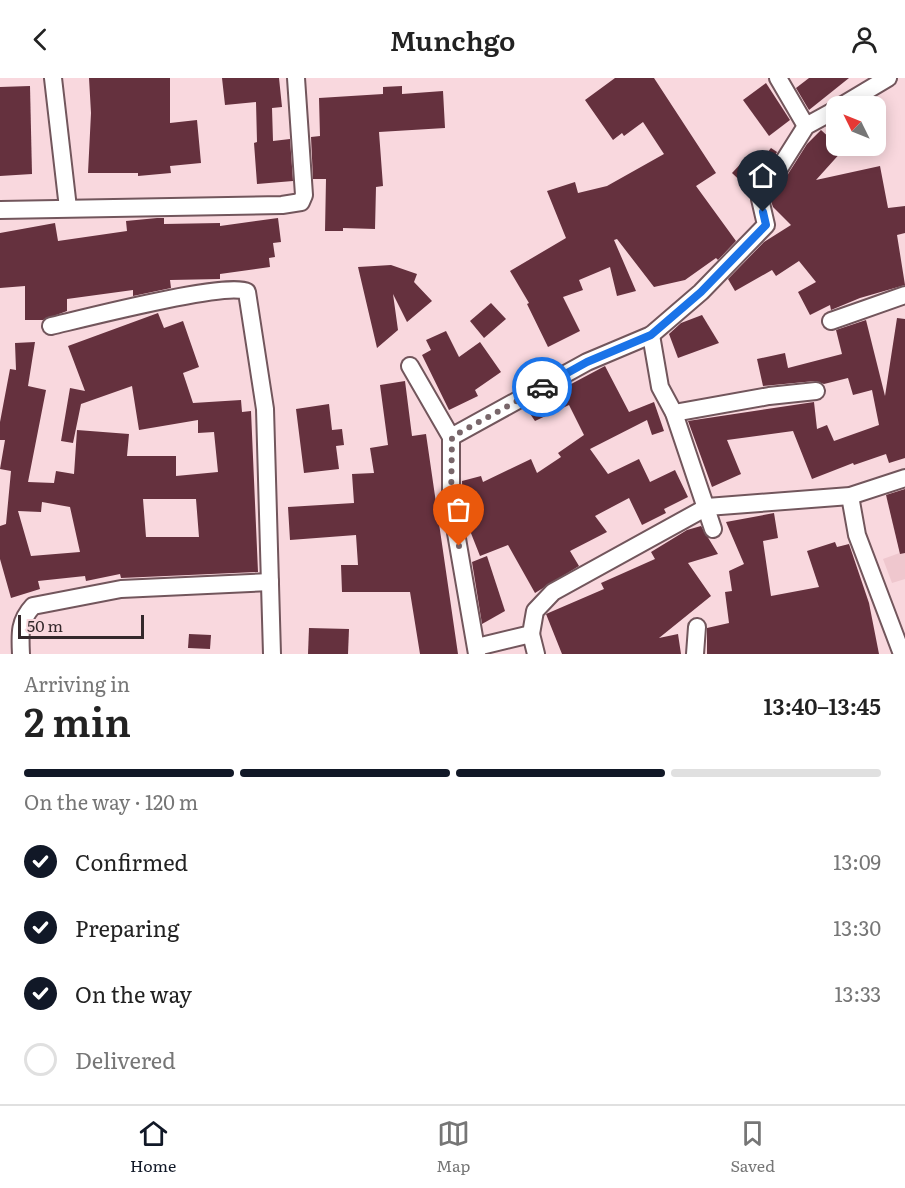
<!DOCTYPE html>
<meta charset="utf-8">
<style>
body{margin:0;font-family:Literata,serif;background:#f2f2f2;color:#222;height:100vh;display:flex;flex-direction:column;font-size:22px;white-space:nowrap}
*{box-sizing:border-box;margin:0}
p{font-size:20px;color:#767676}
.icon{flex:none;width:33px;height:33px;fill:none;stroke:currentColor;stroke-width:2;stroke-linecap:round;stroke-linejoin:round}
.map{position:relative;height:576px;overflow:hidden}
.details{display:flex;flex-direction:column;background:#fff;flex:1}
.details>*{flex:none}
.needle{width:39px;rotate:313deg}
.fabs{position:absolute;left:826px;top:18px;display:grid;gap:12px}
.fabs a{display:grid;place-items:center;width:60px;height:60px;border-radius:12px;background:#fff;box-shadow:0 3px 15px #0003;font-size:30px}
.scale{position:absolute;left:18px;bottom:15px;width:126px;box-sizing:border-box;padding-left:6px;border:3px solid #34282b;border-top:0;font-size:16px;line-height:21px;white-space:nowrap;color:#34282b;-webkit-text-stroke:4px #f9d8de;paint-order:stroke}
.pin{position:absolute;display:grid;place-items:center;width:51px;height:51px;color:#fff;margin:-62px -26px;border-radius:50% 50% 50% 0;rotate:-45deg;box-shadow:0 0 6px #0007}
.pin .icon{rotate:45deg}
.courier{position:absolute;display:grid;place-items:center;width:60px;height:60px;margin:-30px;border:4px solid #1a73e8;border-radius:50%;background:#fff;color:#222;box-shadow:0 2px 8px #0007}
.head em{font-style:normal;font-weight:600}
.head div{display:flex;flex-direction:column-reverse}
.head{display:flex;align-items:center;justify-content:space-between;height:102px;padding:0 24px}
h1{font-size:39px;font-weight:600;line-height:45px}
.bar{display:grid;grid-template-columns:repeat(4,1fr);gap:9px 6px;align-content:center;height:72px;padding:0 24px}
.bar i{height:8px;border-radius:4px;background:#e0e0e0}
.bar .current{background:#111827}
.bar p{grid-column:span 4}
ol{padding:0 24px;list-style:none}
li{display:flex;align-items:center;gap:18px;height:66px}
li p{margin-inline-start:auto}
li .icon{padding:6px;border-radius:50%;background:#111827;color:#fff;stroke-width:4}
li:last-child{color:#767676}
li i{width:33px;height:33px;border:3px solid #e0e0e0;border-radius:50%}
header{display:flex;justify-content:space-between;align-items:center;height:78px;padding:0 24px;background:#fff;font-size:27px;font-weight:600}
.dock{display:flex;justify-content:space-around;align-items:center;height:84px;border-top:2px solid #e0e0e0;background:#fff;font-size:16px;color:#767676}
.dock a{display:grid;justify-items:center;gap:3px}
.dock .current{color:#111827}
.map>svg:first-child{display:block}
.built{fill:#efc7ce}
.building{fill:#65313e;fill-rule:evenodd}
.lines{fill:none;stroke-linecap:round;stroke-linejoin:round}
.minor-casing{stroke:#72565c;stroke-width:20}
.minor{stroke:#fff;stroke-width:16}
.done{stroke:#79666a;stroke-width:6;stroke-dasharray:0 10.8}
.route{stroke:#1a73e8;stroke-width:8}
</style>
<header><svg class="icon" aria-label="back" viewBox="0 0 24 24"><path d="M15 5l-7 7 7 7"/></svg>Munchgo<svg class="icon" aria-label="person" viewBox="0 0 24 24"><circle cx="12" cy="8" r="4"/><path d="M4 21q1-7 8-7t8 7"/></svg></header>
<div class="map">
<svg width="905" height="576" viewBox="0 0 905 576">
<rect width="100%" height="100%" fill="#f9d8de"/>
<polygon class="built" points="905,473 905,501 892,505 883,481"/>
<g class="building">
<polygon points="89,0 170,0 170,45 197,42 201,85 170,88 171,95 138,98 138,95 88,95 91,35"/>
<polygon points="222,0 279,0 282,29 272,30 273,63 290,61 293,103 257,106 254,65 257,64 256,24 225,27"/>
<polygon points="615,0 654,0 716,95 696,108 736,163 718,182 716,180 685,202 654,209 617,161 614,162 636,213 617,218 610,189 579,202 583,212 563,219 580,253 548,269 527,226 529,225 510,193 566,160 547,113 575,104 578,115 607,108 664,76 643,44 624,58 622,55 613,62 585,22"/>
<polygon points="809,0 849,0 809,32 796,10"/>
<polygon points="766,5 790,42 769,58 743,22"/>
<polygon points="30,8 32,96 0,98 0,9"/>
<polygon points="402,8 402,16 443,13 445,50 379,54 383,108 376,109 375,151 343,150 343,153 325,153 326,101 313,101 311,59 320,58 319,20 383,16 383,9"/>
<polygon points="821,52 843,72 816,102 880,88 888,130 905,128 905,155 897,157 905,207 860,220 831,232 830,227 810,237 798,214 816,204 799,183 776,198 772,192 735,213 728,201 764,164 791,147 773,129 771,123 807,66"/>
<polygon points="771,70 777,74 752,114 732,95 748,78 757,87"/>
<polygon points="157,140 164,140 164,146 220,145 220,148 278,140 281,164 273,165 275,179 269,180 270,189 220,196 220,201 170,202 171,210 133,218 133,212 67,221 67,233 43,242 25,242 25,208 0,210 0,155 55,145 58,163 127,153 126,143"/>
<polygon points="391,187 417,196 414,204 432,223 407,244 393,216 398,252 377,270 358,189"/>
<polygon points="491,225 506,241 484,260 470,243"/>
<path d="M158 235 164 250 183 243 199 289 183 295 193 325 241 322 242 334 251 333 258 494 121 500 120 496 86 503 85 498 38 503 40 511 11 520 0 481V448L6 446 11 393 0 391 5 362H0V344L10 291 16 292 15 265 35 264 28 308 46 312 28 404 54 405 56 393 74 396 77 352 129 356 127 378H176V398L218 394 214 354 198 355V342L139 352 132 308 81 326 73 365 61 363 70 310 85 313 68 268ZM143 421H196L199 459H146ZM42 424 70 429 80 474 31 478 18 433 41 434Z"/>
<polygon points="702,237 719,265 678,280 669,256 681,245"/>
<polygon points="897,240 905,241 905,380 889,385 886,376 854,387 853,385 812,401 793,353 727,362 741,396 712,409 688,343 814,324 817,351 827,347 834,363 879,347 872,312 853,317 848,300 824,306 815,303 763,308 757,281 785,275 788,290 842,276 836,252 866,242 885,318"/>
<polygon points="446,253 459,279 480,264 501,294 475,312 478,318 449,332 422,277 431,272 426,262"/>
<polygon points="605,288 629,334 654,324 664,353 652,357 647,342 590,371 608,396 639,381 650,404 675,392 688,419 664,431 666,435 642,447 629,420 595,438 607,454 570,473 579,488 535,515 508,467 480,478 463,435 462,403 481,398 483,404 531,381 537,395 561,379 558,375 584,357 569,327 535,343 526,330"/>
<polygon points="405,303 412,358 426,356 458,576 420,576 410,514 342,514 341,487 358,487 356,457 290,462 288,429 354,425 352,396 374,395 370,370 388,367 380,307"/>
<polygon points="329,326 332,352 342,351 344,367 336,368 339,391 304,395 296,331"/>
<polygon points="905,411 905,475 900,476 886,417"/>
<polygon points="774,435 778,460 763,463 771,518 819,509 807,473 835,464 837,469 849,466 869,525 879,576 707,576 707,550 729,545 725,514 732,513 729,493 744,486 726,444"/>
<polygon points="701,448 718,476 688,485 711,518 659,560 678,556 681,576 562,576 546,536 604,511 601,505 655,481 651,474 687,452"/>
<polygon points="487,478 505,533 482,546 472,484"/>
<polygon points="309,550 349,551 348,576 308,576"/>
<polygon points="189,556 211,557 210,571 188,570"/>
</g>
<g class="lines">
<defs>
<g id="minor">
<polyline points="53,0 68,130"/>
<polyline points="778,0 806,48"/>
<polyline points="841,28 888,0"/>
<polyline points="0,132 282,127 301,124 304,117 296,0"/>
<polyline points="831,243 905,217"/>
<path d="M51 248C81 241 228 203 247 214L265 331 272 576"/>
<polyline points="651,257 660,309 674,335 713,451"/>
<polyline points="410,288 451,359 451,426 477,576"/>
<polyline points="674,335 769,318 816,313"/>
<polyline points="451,359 587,284 651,257 701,214 766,147 760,121 806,48 837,31"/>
<polyline points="850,418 857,457 902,576"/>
<polyline points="531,556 536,576"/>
<polyline points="477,569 531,556 535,533 553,514 707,429 850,418 905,400"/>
<path d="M21 576C20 556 19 543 33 528L121 511 270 504"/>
<polyline points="695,576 697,549"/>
</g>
</defs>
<use href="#minor" class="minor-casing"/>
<use href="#minor" class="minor"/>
</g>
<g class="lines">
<polyline class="done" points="459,468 451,426 452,359 542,309"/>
<polyline class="route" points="542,309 587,284 651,257 701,214 766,147 763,134"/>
</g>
</svg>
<div class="fabs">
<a><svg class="needle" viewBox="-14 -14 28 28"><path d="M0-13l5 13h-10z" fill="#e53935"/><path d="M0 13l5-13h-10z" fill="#767676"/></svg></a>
</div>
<div class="scale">50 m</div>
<div class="pin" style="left:459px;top:468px;background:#ea580c"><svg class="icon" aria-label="bag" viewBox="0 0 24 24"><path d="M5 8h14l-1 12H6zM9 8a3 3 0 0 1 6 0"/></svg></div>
<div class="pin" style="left:763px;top:134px;background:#1f2937"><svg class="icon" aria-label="home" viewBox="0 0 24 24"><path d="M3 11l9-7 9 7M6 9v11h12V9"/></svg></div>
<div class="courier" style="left:542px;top:309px"><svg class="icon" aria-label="car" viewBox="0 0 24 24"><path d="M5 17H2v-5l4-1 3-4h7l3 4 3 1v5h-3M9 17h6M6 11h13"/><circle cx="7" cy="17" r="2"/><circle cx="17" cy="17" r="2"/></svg></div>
</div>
<section class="details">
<div class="head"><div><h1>2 min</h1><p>Arriving in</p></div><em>13:40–13:45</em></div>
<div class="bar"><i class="current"></i><i class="current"></i><i class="current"></i><i></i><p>On the way · 120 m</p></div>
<ol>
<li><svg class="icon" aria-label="check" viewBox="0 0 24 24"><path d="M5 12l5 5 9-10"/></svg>Confirmed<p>13:09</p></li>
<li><svg class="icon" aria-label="check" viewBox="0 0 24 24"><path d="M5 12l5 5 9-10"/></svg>Preparing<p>13:30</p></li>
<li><svg class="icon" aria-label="check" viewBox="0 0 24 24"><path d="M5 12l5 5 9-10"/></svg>On the way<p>13:33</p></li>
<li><i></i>Delivered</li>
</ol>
</section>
<nav class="dock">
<a class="current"><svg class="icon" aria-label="home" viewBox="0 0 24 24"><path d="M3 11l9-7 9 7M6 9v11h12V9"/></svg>Home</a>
<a><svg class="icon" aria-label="map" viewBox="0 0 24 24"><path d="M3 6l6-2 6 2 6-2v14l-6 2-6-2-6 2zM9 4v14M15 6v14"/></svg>Map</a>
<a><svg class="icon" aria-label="saved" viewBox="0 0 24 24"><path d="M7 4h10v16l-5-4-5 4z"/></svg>Saved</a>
</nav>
